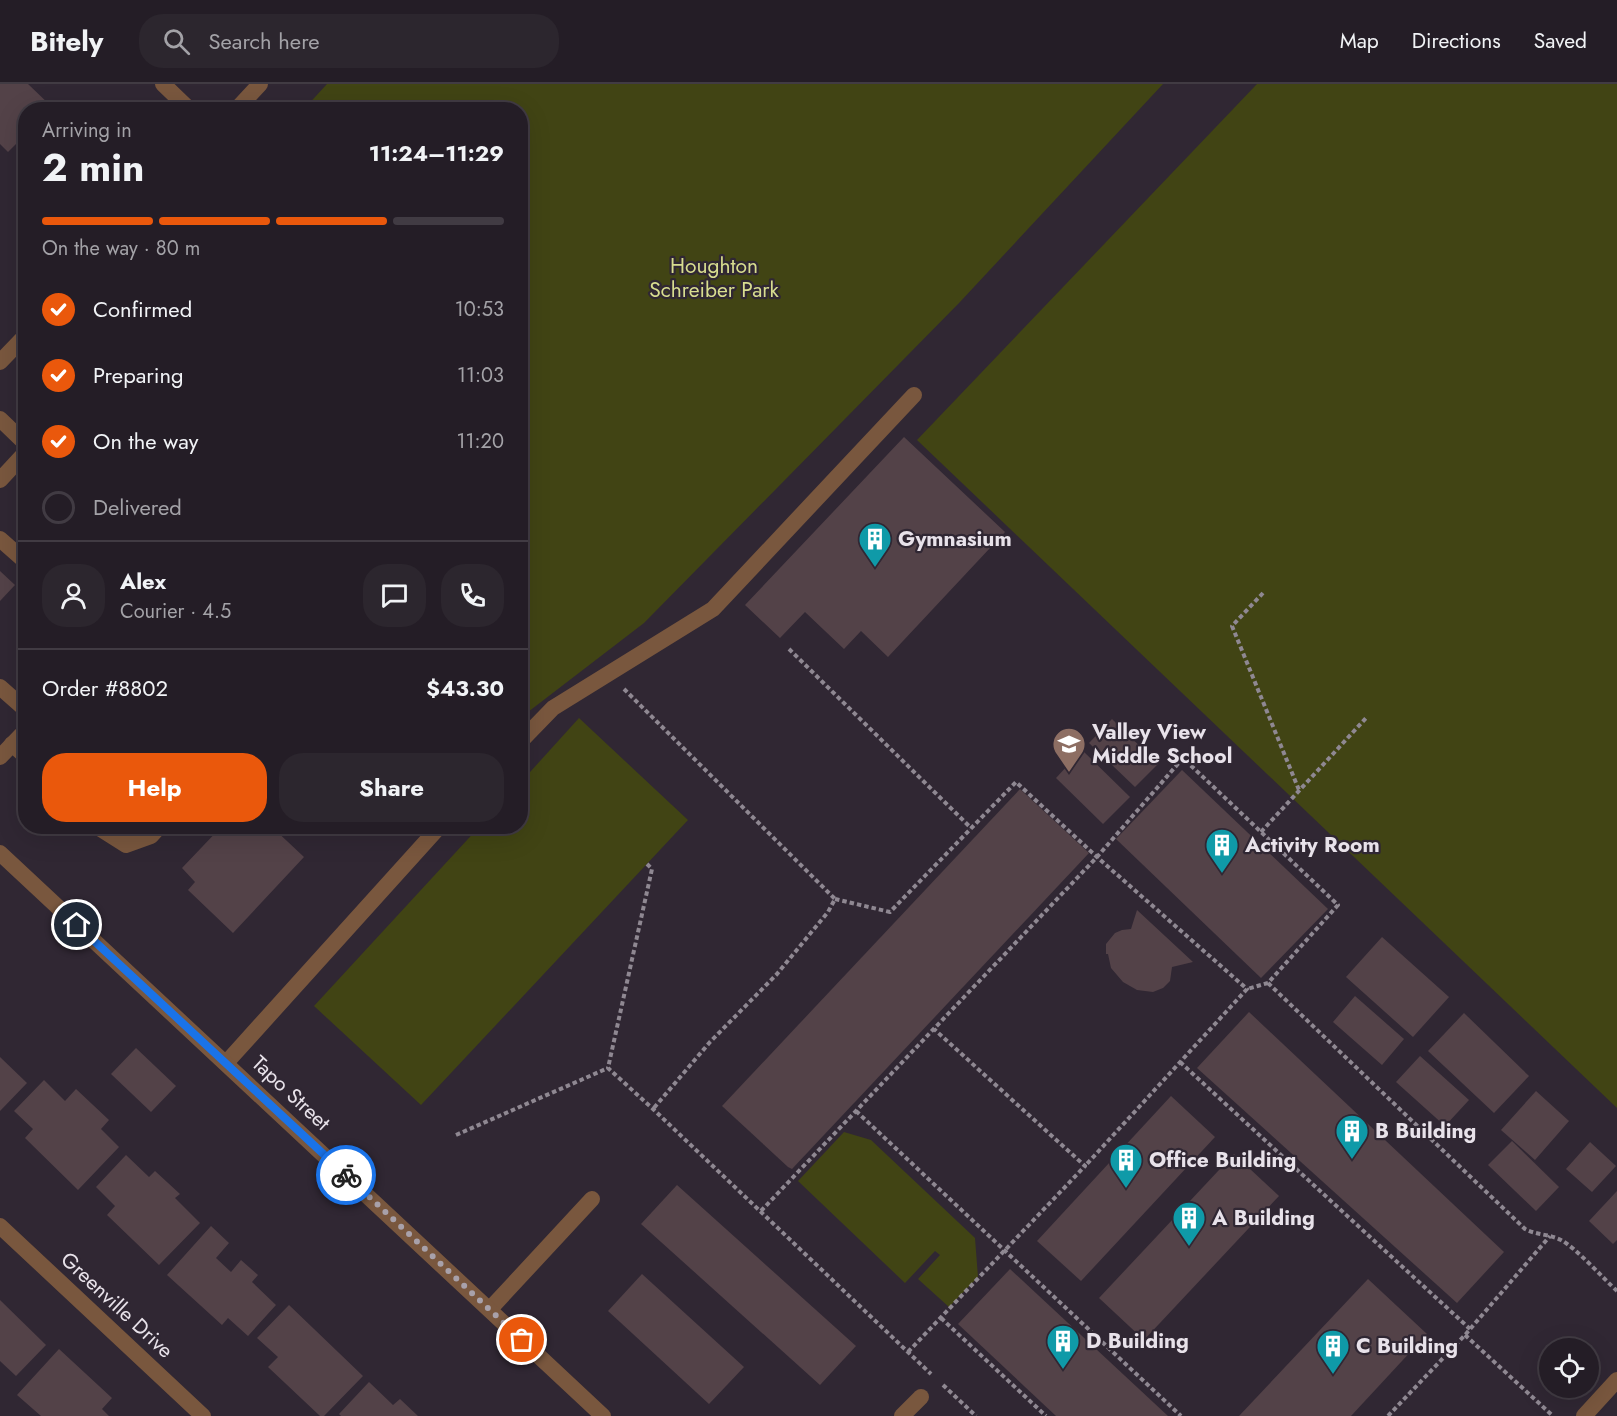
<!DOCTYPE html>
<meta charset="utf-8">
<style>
body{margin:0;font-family:Jost,sans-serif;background:#2c262e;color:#f1f3f6;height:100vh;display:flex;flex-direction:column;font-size:22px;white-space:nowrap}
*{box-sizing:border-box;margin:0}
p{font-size:20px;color:#a3a2a7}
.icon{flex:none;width:33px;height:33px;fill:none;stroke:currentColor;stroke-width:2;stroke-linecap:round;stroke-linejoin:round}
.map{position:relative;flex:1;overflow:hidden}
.sheet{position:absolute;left:18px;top:18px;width:510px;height:732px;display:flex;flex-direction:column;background:#241d26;border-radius:24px;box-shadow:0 6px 24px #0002,0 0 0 2px #413b43}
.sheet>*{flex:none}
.controls{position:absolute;left:1539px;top:1254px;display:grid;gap:12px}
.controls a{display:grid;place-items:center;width:60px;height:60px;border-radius:50%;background:#241d26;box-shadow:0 6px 24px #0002,0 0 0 2px #413b43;font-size:30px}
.pin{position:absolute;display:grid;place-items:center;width:51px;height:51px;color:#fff;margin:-26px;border:3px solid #fff;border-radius:50%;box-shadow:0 2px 6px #0007}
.courier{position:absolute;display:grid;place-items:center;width:60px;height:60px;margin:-30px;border:4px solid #1a73e8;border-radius:50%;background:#fff;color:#222;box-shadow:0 2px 8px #0007}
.summary em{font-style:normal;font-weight:700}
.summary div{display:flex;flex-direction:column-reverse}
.summary{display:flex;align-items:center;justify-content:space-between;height:102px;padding:0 24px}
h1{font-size:39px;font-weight:700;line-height:45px}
.bar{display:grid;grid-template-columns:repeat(4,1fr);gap:9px 6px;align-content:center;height:72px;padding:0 24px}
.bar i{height:8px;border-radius:4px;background:#413b43}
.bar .on{background:#ea580c}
.bar p{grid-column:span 4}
.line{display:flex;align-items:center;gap:15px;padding:0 24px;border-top:2px solid #413b43}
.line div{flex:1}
.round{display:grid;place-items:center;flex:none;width:63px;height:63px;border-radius:24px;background:#2c262e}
ol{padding:0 24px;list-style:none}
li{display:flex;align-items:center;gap:18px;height:66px}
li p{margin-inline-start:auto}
li .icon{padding:6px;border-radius:50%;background:#ea580c;color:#fff;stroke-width:4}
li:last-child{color:#a3a2a7}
li i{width:33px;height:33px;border:3px solid #413b43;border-radius:50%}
.cta{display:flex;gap:12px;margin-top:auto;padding:12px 24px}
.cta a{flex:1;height:69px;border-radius:24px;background:#ea580c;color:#fff;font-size:24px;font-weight:700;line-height:69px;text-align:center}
.cta a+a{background:#2c262e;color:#f1f3f6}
header{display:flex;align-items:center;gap:36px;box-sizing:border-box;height:84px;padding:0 30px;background:#241d26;border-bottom:2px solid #413b43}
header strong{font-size:28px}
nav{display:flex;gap:33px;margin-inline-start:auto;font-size:21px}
.search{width:420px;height:54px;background:#2c262e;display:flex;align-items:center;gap:15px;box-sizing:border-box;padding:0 21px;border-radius:24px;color:#a3a2a7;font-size:22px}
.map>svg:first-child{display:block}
.green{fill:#414414}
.building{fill:#534248}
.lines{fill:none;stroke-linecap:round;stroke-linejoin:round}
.path{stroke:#8f8892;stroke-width:4;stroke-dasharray:4.5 3;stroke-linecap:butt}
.service{stroke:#79573e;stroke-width:16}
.minor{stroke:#79573e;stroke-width:16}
.tertiary{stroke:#79573e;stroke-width:16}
.done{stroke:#a8a1aa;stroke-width:6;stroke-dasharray:0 10.8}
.route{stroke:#1a73e8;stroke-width:8}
.labels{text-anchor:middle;stroke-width:4.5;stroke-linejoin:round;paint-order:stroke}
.park-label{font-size:21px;fill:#d8dd8f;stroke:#302733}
.poi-label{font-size:21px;font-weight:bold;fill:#e8e2ea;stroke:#302733;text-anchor:start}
.street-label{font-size:21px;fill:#e8e2ea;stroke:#302733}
</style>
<header>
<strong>Bitely</strong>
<div class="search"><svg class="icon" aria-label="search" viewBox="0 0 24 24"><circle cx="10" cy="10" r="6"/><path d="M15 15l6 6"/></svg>Search here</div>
<nav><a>Map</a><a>Directions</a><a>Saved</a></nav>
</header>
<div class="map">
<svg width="1617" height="1332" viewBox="0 0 1617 1332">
<rect width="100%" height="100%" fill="#302733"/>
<g class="green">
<polygon points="327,0 1163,0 960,218 644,539 528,628 520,621 520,26 304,25"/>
<polygon points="1257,0 1617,0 1617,1024 917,356"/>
<polygon points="579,634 688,736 421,1021 314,922 479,743 520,742 521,698"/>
<polygon points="844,1048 871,1056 975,1154 978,1193 949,1223 918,1195 940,1171 935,1167 905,1199 798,1097"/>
</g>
<g class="building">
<polygon points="0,0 28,0 52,23 49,26 26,26 26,50 8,68 0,60"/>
<polygon points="904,353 1005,448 888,573 861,547 844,565 805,528 780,554 745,521"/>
<polygon points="0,487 15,501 0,517"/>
<polygon points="1112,635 1158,680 1135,703 1089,659"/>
<polygon points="1082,666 1130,713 1103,740 1056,694"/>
<polygon points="1182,686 1328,825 1261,894 1116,755"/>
<polygon points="1020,705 1089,769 792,1085 788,1083 722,1022"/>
<polygon points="222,742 271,742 304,773 233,849 188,806 195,798 182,784"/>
<polygon points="1137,826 1193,878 1172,883 1170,897 1163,904 1153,908 1137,906 1123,898 1111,884 1108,870 1106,870 1106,860 1115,849 1122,846 1131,845"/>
<polygon points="1382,853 1449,913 1413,953 1346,893"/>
<polygon points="1355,912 1404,955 1382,981 1333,938"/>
<polygon points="1249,928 1504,1168 1457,1219 1197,984"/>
<polygon points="1464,929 1529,992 1494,1029 1428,967"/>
<polygon points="136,964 176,1002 151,1028 111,990"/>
<polygon points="1420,972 1469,1016 1445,1042 1396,998"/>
<polygon points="0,973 27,999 0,1027"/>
<polygon points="44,996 65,1017 76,1005 109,1036 101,1045 119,1063 78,1106 25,1054 33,1045 14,1027"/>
<polygon points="1536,1007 1569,1037 1535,1076 1501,1046"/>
<polygon points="1171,1012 1215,1053 1081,1197 1037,1157"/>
<polygon points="1512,1057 1559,1103 1536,1127 1488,1081"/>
<polygon points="1590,1058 1616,1082 1592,1108 1566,1085"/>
<polygon points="1234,1070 1279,1112 1144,1256 1099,1214"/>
<polygon points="126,1071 149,1093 155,1087 180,1110 175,1114 200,1139 159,1181 107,1131 115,1122 96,1103"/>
<polygon points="677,1101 856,1262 820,1301 641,1140"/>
<polygon points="1617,1107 1617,1156 1613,1160 1589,1137"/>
<polygon points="211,1142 229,1159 216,1174 231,1188 241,1176 258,1191 252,1198 276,1221 248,1252 228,1234 222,1241 167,1191"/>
<polygon points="1010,1185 1168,1332 1056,1332 958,1240"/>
<polygon points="642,1190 744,1283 709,1320 608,1227"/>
<polygon points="1368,1195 1427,1250 1351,1332 1239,1332"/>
<polygon points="0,1216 46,1261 16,1292 0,1277"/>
<polygon points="289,1221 363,1292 324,1332 320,1332 268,1283 278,1273 257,1254"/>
<polygon points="59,1265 112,1314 102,1325 109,1332 41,1332 17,1311"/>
<polygon points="369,1298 393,1321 400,1315 418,1332 341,1332 339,1330"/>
</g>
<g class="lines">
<g class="path">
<polyline points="1263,509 1232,542 1299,706"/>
<polyline points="789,565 971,744"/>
<polyline points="624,605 835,815 828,828 777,890 710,958 653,1025"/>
<polyline points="1261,748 1367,633"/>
<polyline points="647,780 652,785 608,984 653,1025 931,1290"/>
<polyline points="835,815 890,828 1016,698 1097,773 1247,905 1085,1082"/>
<path d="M1268 899 1525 1145C1536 1151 1549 1150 1561 1156 1575 1163 1604 1195 1617 1207"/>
<polyline points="1180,978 1470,1245"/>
<polyline points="856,1027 1181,1332"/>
<polyline points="456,1051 608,984"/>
<polyline points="761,1127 1097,773 1183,674 1338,821 1268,899 1247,905"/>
<polyline points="941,1234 1046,1332"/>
<polyline points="1465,1251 1553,1332"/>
<polyline points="908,1268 1085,1082 934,945"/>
<polyline points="943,1301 976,1332"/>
<polyline points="1388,1332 1465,1251 1550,1152"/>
</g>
<g class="service">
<polyline points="0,335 26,360"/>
<polyline points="0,396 26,368"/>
<polyline points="0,455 26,478"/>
<polyline points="0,603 26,626"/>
<polyline points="520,658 553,624 713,525 914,311"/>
<polyline points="12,660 26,673"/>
<polyline points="0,673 26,646"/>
<polyline points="96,742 126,761 151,752 160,742"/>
<polyline points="226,979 440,742"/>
<polyline points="490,1225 592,1115"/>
<polyline points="902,1332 921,1313"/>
</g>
<g class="minor">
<polyline points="163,0 190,26"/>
<polyline points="236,26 260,0"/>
<polyline points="0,278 26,251"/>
<polyline points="0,1142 203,1332"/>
</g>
<g class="tertiary">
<polyline points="0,769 603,1332"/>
<polyline points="1584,1332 1617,1296"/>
</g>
</g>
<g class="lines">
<polyline class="done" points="346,1091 522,1256"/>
<polyline class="route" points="77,841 346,1091"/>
</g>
<defs>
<symbol id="building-pin" viewBox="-11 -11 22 30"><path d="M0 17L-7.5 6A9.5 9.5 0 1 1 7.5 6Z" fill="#0f9aa8" stroke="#302733"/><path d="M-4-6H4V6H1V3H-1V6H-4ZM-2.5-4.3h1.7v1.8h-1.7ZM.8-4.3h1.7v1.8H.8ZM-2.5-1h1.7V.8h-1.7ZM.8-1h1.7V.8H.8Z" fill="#fff"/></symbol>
<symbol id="school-pin" viewBox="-11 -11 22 30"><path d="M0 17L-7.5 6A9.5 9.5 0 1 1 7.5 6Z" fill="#8d6e63" stroke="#302733"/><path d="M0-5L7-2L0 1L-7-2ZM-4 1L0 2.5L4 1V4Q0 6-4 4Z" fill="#fff"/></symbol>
</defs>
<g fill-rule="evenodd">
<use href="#building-pin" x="856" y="436" width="38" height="52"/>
<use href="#school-pin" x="1050" y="641" width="38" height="52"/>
<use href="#building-pin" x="1203" y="742" width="38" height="52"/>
<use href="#building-pin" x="1333" y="1028" width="38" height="52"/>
<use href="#building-pin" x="1107" y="1057" width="38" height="52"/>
<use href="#building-pin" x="1170" y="1115" width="38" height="52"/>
<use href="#building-pin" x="1044" y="1238" width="38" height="52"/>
<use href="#building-pin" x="1314" y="1243" width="38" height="52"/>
</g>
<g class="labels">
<g class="park-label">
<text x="714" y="189">Houghton<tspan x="714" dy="24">Schreiber Park</tspan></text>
</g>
<g class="poi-label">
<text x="898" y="462">Gymnasium</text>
<text x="1092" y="655">Valley View<tspan x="1092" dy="24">Middle School</tspan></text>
<text x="1245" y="768">Activity Room</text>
<text x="1375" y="1054">B Building</text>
<text x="1149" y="1083">Office Building</text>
<text x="1212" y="1141">A Building</text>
<text x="1086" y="1264">D Building</text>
<text x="1356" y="1269">C Building</text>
</g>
<g class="street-label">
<text transform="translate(291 1009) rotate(43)" y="7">Tapo Street</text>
<text transform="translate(117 1221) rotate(43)" y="7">Greenville Drive</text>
</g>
</g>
</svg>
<div class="controls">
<a><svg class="icon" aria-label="locate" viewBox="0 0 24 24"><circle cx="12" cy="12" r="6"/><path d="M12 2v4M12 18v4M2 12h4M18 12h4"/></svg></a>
</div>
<div class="pin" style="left:522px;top:1256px;background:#ea580c"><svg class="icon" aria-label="bag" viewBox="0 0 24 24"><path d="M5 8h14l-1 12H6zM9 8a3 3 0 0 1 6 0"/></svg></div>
<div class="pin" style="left:77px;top:841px;background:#1f2937"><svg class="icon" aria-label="home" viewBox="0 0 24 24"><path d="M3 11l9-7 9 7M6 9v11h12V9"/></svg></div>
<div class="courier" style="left:346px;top:1091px"><svg class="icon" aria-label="bike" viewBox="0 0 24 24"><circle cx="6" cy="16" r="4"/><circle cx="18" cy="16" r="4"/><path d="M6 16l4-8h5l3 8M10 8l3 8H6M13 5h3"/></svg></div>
<section class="sheet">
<div class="summary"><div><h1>2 min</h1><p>Arriving in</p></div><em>11:24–11:29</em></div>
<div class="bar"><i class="on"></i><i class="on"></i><i class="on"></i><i></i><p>On the way · 80 m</p></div>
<ol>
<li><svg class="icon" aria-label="check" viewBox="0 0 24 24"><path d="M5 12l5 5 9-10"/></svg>Confirmed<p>10:53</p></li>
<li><svg class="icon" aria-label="check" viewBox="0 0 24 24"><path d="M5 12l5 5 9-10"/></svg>Preparing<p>11:03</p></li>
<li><svg class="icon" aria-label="check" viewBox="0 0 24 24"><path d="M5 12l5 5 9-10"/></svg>On the way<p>11:20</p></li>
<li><i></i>Delivered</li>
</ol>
<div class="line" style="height:108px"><a class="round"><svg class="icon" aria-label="person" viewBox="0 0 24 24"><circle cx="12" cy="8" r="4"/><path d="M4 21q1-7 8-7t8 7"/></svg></a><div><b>Alex</b><p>Courier · 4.5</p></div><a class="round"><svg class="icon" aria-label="chat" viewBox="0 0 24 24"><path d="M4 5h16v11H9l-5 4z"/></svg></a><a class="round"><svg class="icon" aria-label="phone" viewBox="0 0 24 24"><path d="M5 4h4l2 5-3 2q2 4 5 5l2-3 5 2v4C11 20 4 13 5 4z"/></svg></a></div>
<div class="line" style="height:78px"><div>Order #8802</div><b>$43.30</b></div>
<div class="cta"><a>Help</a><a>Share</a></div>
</section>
</div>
